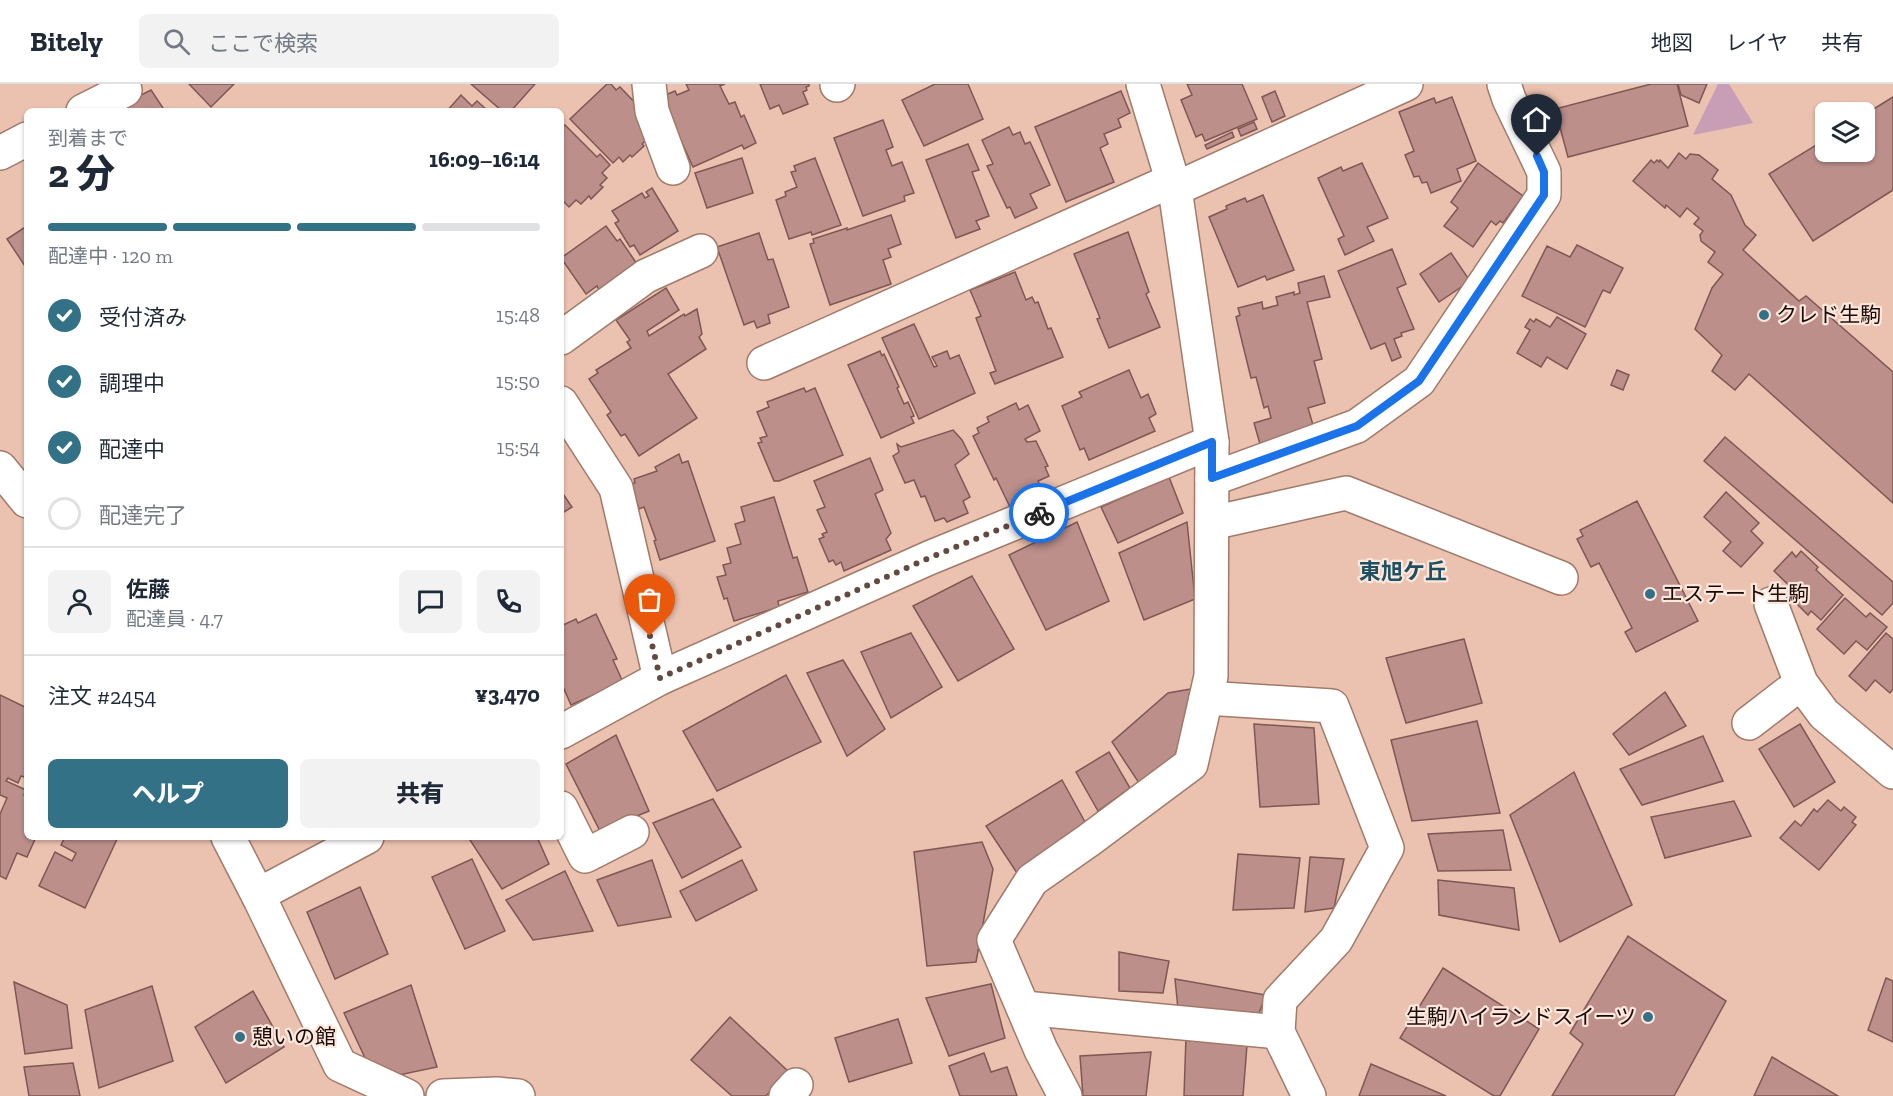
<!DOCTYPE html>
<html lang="ja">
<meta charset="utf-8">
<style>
body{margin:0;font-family:"Zilla Slab","Noto Sans JP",serif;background:#f2f2f3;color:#1f2937;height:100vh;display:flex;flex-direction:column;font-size:22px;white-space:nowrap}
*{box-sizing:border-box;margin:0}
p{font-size:20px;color:#747a83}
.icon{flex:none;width:33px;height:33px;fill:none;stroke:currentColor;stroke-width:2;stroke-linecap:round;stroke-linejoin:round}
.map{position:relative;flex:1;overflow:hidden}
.drawer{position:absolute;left:24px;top:24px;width:540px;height:732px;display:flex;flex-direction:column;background:#fff;border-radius:9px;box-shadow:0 2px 4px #0004}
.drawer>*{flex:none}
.buttons{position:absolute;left:1815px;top:18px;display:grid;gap:12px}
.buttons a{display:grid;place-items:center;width:60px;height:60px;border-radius:9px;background:#fff;box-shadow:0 2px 4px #0004;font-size:30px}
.pin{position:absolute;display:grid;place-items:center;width:51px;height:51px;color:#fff;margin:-62px -26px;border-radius:50% 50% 50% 0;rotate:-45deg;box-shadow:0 0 6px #0007}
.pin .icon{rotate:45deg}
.courier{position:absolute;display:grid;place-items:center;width:60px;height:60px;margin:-30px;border:4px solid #1a73e8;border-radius:50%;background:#fff;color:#222;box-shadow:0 2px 8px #0007}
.head em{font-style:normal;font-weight:800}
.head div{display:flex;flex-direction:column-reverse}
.head{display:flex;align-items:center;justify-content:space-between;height:102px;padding:0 24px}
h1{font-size:39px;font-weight:800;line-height:45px}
.bar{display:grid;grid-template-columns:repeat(4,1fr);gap:9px 6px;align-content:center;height:72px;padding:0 24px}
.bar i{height:8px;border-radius:4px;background:#e0e1e3}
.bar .on{background:#337187}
.bar p{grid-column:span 4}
.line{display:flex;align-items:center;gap:15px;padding:0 24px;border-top:2px solid #e0e1e3}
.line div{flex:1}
.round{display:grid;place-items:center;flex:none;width:63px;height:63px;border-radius:9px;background:#f2f2f3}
ol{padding:0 24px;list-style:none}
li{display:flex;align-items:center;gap:18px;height:66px}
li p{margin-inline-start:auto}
li .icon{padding:6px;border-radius:50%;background:#337187;color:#fff;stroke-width:4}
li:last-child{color:#747a83}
li i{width:33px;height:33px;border:3px solid #e0e1e3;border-radius:50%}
.cta{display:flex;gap:12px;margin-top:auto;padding:12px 24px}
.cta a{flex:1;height:69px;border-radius:9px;background:#337187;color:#fff;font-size:24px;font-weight:800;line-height:69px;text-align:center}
.cta a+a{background:#f2f2f3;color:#1f2937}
header{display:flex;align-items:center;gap:36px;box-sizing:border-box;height:84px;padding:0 30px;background:#fff;border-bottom:2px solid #e0e1e3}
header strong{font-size:28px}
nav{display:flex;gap:33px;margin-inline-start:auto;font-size:21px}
.search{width:420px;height:54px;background:#f2f2f3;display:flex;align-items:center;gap:15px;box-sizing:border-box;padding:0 21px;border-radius:9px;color:#747a83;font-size:22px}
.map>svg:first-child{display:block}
.green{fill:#c89eb6}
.building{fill:#bc8f8b;stroke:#7f5754;stroke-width:1.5}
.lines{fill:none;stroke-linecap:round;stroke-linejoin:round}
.street-casing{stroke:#a17a6a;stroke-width:36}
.street{stroke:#fff;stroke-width:33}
.done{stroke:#624a40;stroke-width:6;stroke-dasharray:0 10.8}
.route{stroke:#1a73e8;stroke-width:8}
.poi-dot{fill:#337187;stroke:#fde7dd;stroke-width:2}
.labels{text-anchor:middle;stroke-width:4.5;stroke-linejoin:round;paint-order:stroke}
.poi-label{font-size:21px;fill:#180a05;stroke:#fde7dd;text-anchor:start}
.neighbourhood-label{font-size:22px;font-weight:bold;fill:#1e5061;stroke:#fde7dd}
</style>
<header>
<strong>Bitely</strong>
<div class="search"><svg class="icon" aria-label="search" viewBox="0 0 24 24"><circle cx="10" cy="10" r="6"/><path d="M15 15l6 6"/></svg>ここで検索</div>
<nav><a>地図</a><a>レイヤ</a><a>共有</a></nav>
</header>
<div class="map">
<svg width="1893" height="1012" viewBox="0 0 1893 1012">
<rect width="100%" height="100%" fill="#ebc1af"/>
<polygon class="green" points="1718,0 1729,0 1753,39 1693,51"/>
<g class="building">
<polygon points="189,0 234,0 211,23"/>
<polygon points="471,0 535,0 511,27 502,27"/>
<polygon points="607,0 611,0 616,6 620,3 643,27 653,49 642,60 644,62 632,73 630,71 623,78 619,73 613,79 570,35"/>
<polygon points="686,0 725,0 720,2 729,20 735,18 741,33 744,31 756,59 744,65 742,61 693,83 682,59 674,63 653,16 675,7 677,11 689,6"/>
<polygon points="760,0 809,0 809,2 806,3 807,6 803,8 808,20 783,30 779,21 770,25"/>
<polygon points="935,0 968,0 983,35 924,62 902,16"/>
<polygon points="1187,0 1242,0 1257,35 1205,57 1202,50 1196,53 1181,16 1192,11"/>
<polygon points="1651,0 1677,0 1688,42 1568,73 1555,25"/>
<polygon points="1678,0 1707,0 1699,19 1681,11"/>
<polygon points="151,6 165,27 110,27"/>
<polygon points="1121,7 1130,29 1118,35 1121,43 1104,50 1108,60 1100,64 1114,98 1066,118 1035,43"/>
<polygon points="1275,7 1285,32 1272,38 1262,13"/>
<polygon points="461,11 472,22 477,17 488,27 447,27"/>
<polygon points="1452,13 1476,77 1457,85 1461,97 1431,109 1427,98 1422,99 1419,92 1414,93 1405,71 1414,67 1399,28 1434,14 1436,19"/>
<polygon points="1893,13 1893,106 1813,157 1769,90 1826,55 1826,68 1864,68 1864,31"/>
<polygon points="883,36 893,63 886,66 892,82 902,78 914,109 904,112 905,117 863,132 834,54"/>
<polygon points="1254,38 1257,45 1241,52 1238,45"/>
<polygon points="565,41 597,73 600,70 610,81 602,89 607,94 600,101 603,103 591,115 589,112 581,120 576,116 569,123 561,115 561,44"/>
<polygon points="1009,43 1013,51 1020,48 1025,60 1030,58 1050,101 1030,110 1037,124 1015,134 1010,123 1007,124 987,82 993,80 982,56"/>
<polygon points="1232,48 1234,53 1207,65 1205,61"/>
<polygon points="968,60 979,86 972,88 989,132 976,137 980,145 956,154 926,76"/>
<polygon points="1679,69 1686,75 1690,70 1699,71 1718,86 1712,95 1731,111 1745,141 1756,151 1743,166 1799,217 1806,212 1893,288 1893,419 1749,290 1735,306 1712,287 1722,271 1695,245 1712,204 1723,190 1708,178 1715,168 1701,157 1700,151 1703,147 1694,140 1699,134 1687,124 1680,133 1666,121 1665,124 1633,97 1651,76 1654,79 1657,76 1659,78 1660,76 1668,84"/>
<polygon points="742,74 753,109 707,124 695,89"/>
<polygon points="815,74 841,141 812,151 811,148 789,155 776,116 786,112 785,108 797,103 791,88 796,87 794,82"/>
<polygon points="1362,79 1388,134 1367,143 1374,157 1345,171 1338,155 1344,152 1318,94 1341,83 1343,87"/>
<polygon points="1478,79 1523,112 1503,139 1500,137 1496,141 1491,137 1473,163 1444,142 1458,124 1451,118"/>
<polygon points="652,104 678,147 640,171 634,161 630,163 615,139 619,137 612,127 642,109 645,114 649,112 646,108"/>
<polygon points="1263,111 1294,186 1267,196 1265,192 1238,203 1209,133 1227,125 1226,122 1245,114 1247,118"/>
<polygon points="891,131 901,160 888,165 891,173 883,176 891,200 830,221 810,160 814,159 813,155 847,144 847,146"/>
<polygon points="27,142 27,185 7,155"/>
<polygon points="606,142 617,157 620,155 637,180 599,206 597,202 586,210 561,174"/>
<polygon points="1128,148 1149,208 1146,210 1160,243 1109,264 1097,235 1100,234 1074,170"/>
<polygon points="759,149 768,176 773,175 789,223 768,231 770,239 757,244 754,237 744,241 717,163"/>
<polygon points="1577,161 1623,184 1610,209 1603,206 1585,243 1522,212 1547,162 1570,173"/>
<polygon points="1392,165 1406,200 1397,204 1414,245 1401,249 1402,252 1394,255 1401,273 1392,277 1385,259 1371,265 1338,187"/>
<polygon points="1451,169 1470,197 1439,218 1420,190"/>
<polygon points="1015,188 1026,216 1032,213 1035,219 1038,218 1048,245 1051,244 1063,273 995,300 990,289 996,287 976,234 981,232 970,206"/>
<polygon points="1324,192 1330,213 1307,218 1322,275 1314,277 1325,319 1308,324 1313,341 1260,360 1254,339 1271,334 1268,322 1264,324 1256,293 1251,294 1236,233 1240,231 1238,224 1262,218 1263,225 1278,221 1276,213 1294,208 1294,211 1300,209 1298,199"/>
<polygon points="666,204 679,226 647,247 649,252 684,230 685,232 697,225 702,250 699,253 706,265 668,290 697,334 639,372 625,350 621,352 607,331 611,328 589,295 598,289 596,286 631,264 627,258 630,256 616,236"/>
<polygon points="1557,233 1586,250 1567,285 1547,273 1541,283 1517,269 1530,246 1525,243 1530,235 1534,238 1536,235 1550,243"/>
<polygon points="914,240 934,283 937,282 932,273 947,267 950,275 959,271 975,309 919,335 882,254"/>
<polygon points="880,267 882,272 884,270 899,303 897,304 904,320 908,318 914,332 911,333 914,339 881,354 848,281"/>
<polygon points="1129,286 1141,314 1148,310 1156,330 1149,334 1155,347 1089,376 1084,364 1080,366 1062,322 1082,313 1079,308"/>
<polygon points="1617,286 1629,291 1623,306 1611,301"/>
<polygon points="804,304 806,308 815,304 843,371 779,397 774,397 758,359 762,358 760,354 767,352 757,328 769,323 767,318"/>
<polygon points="1016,319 1019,326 1028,321 1040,347 1025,355 1027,358 1036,357 1048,382 1045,383 1049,392 1038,397 1043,407 1010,423 996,394 994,396 973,352 979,349 977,344 989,338 987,333"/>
<polygon points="953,346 962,356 969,370 955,381 970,413 963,417 968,429 947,438 944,434 935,437 925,412 921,413 914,396 905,399 893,372 899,368 897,360 901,363"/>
<polygon points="1725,353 1893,498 1893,519 1882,531 1704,377"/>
<polygon points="679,370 682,379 688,377 715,457 660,476 654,457 656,456 644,423 639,425 631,400 635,399 634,395 657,387 655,383"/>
<polygon points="870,374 883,406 875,410 891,449 886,455 891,466 844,487 841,478 836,481 833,476 829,478 819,455 824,453 822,450 827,448 817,426 825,423 814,397"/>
<polygon points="1169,393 1183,429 1118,459 1101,423"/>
<polygon points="561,407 572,423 561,430"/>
<polygon points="1726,408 1759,439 1751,447 1763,459 1741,483 1723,467 1731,458 1704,433"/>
<polygon points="774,413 793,474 797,473 808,508 778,517 779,523 734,537 727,514 724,515 717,493 726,491 723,481 731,479 727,464 741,460 735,440 745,437 741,423"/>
<polygon points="1637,417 1698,537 1636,568 1625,548 1632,544 1599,479 1591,483 1577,455 1583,452 1580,446"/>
<polygon points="1077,438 1109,517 1046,546 1009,471"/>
<polygon points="1187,438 1195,515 1144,536 1119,469"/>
<polygon points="1801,467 1818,483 1816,486 1843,511 1821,536 1811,527 1808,531 1796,519 1801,513 1774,487 1792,468 1796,473"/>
<polygon points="972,492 1014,565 958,597 913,522"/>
<polygon points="1845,514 1866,533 1870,529 1887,543 1867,566 1856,557 1844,570 1817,545"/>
<polygon points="596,530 617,575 613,576 623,598 571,621 564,605 561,606 561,542 576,535 578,539"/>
<polygon points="911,549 942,603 891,634 861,568"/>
<polygon points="1886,549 1893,555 1893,605 1890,609 1875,596 1866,607 1849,592"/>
<polygon points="1464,555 1482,619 1406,639 1386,574"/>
<polygon points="843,576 885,645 847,672 807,589"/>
<polygon points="786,591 821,658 717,707 683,647"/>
<polygon points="1191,605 1176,670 1139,699 1112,658 1168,609"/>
<polygon points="1665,608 1686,642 1629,671 1613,650"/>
<polygon points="0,611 27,624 27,694 21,692 18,699 8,694 6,697 26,706 24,711 27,712 27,753 36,753 27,773 17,769 6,795 0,792 0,730 7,714 0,711"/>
<polygon points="1477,637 1500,729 1412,737 1391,656"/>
<polygon points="1254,640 1314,644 1319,720 1260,723"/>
<polygon points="1800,640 1835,698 1794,723 1759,665"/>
<polygon points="616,651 649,727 600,747 566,680"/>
<polygon points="1703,652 1723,697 1642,721 1620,685"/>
<polygon points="1109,668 1130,704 1098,727 1076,688"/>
<polygon points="1574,688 1632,821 1560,858 1510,731"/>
<polygon points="1062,696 1085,738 1017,789 986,742"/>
<polygon points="713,715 741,763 682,794 653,739"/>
<polygon points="1828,716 1841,727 1844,723 1856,733 1852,738 1856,741 1819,786 1780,754 1795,737 1801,742 1814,725 1817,728"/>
<polygon points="1734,717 1751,752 1665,774 1651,733"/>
<polygon points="1503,746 1511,786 1438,787 1428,750"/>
<polygon points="65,753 118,753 85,824 39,802 55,768 72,777 76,769 61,761"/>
<polygon points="468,753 537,753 549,780 502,805"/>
<polygon points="982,758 993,785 976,878 927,882 914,768"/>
<polygon points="1238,770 1300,774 1294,824 1233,826"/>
<polygon points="1310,773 1344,775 1334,824 1305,828"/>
<polygon points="472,775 505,847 465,865 432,793"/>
<polygon points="652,776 671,833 618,842 597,796"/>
<polygon points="742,776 757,806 696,837 680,807"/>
<polygon points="565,787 593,847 533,856 506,816"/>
<polygon points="1438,796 1514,804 1519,846 1439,831"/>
<polygon points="360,803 388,870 335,895 307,828"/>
<polygon points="1628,852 1726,917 1674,1012 1552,1012 1583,960 1570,949"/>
<polygon points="1119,868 1169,877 1163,909 1119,907"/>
<polygon points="1443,884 1539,945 1500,1012 1494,1012 1400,954"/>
<polygon points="1886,894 1893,897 1893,958 1868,946"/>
<polygon points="1175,895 1266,911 1259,929 1178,925"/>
<polygon points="14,898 67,921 72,964 25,970"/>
<polygon points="991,900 1005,954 949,972 926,914"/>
<polygon points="411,901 437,983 399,991 366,976 344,929"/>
<polygon points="152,902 173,977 99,1004 85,926"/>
<polygon points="253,907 284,963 226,999 195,943"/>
<polygon points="730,933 788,987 766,1012 732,1012 691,976"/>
<polygon points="898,935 912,979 849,998 835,954"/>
<polygon points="1186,952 1247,961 1243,1012 1184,1012"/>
<polygon points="1151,968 1146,1012 1083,1012 1080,972"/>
<polygon points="984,969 991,988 1007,983 1017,1012 960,1012 949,982"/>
<polygon points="1772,973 1838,1012 1754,1012"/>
<polygon points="73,979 80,1012 29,1012 24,983"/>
<polygon points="1371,980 1446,1012 1359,1012"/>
</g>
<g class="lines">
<defs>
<g id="street">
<polyline points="649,0 652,27 673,84"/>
<polyline points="837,1 838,0"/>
<polyline points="83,27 125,6 122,0"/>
<polyline points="0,69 27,55"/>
<polyline points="1175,105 1406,0"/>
<polyline points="561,254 646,192 701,167"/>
<polyline points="764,279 1173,96"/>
<polyline points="561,319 616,404 660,594"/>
<polyline points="0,384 27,417"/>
<polyline points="1212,395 1357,342 1419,297 1544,111 1544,88 1509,15 1504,0"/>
<polyline points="1212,439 1346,409 1561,494"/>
<polyline points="1771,520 1801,599 1824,630 1893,688"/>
<polyline points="1206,614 1332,622 1387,764 1336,856 1280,916 1278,948 1309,1012"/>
<polyline points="1749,639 1801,599"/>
<polyline points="561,648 660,594 929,474 1212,358"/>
<polyline points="561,724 585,772 632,748"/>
<polyline points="228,753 261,817 340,981 407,1012"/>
<polyline points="258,811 367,753"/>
<polyline points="1024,924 1278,948"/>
<polyline points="443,1012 497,1010 518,1012"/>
<polyline points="786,1012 796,1001"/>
<polyline points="1065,1012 1041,966 994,856 1032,796 1089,756 1191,680 1211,592 1212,358 1175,105 1143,0"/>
</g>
</defs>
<use href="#street" class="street-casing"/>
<use href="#street" class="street"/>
</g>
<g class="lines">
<polyline class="done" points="650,552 660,594 929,474 1039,429"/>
<polyline class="route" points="1039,429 1212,358 1212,394 1357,342 1419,297 1544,111 1544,88 1537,72"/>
</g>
<g class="poi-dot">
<circle cx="1764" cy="231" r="6"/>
<circle cx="1650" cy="510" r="6"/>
<circle cx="1648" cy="933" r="6"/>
<circle cx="240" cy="953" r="6"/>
</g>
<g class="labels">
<g class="poi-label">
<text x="1776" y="238">クレド生駒</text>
<text x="1662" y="517">エステート生駒</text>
<text x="1636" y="940" text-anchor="end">生駒ハイランドスイーツ</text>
<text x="252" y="960">憩いの館</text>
</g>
<g class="neighbourhood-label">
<text x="1403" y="495">東旭ケ丘</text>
</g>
</g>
</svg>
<div class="buttons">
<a><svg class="icon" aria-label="layers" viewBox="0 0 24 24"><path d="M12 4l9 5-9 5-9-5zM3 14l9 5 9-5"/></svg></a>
</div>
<div class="pin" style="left:650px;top:552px;background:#ea580c"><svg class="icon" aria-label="bag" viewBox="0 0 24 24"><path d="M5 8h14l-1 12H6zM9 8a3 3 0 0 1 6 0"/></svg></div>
<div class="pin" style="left:1537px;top:72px;background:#1f2937"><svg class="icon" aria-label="home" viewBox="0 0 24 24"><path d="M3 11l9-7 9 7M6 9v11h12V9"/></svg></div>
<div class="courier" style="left:1039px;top:429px"><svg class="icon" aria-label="bike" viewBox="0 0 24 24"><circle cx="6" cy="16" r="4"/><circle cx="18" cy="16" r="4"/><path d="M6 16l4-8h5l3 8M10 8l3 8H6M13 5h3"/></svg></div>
<section class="drawer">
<div class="head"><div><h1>2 分</h1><p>到着まで</p></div><em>16:09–16:14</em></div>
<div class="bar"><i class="on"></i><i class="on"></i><i class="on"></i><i></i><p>配達中 · 120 m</p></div>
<ol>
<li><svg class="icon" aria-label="check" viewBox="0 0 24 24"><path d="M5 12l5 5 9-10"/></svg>受付済み<p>15:48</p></li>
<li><svg class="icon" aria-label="check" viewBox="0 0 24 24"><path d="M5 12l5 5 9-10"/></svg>調理中<p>15:50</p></li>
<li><svg class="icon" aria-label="check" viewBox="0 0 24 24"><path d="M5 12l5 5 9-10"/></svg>配達中<p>15:54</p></li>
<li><i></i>配達完了</li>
</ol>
<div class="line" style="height:108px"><a class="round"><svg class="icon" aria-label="person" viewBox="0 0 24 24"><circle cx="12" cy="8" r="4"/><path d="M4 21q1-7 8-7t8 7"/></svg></a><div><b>佐藤</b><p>配達員 · 4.7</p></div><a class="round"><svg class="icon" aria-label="chat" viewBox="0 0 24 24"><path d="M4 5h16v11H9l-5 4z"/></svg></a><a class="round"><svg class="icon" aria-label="phone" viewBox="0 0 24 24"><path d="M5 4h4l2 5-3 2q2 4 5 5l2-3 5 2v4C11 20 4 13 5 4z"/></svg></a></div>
<div class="line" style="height:78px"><div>注文 #2454</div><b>¥3,470</b></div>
<div class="cta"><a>ヘルプ</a><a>共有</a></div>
</section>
</div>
